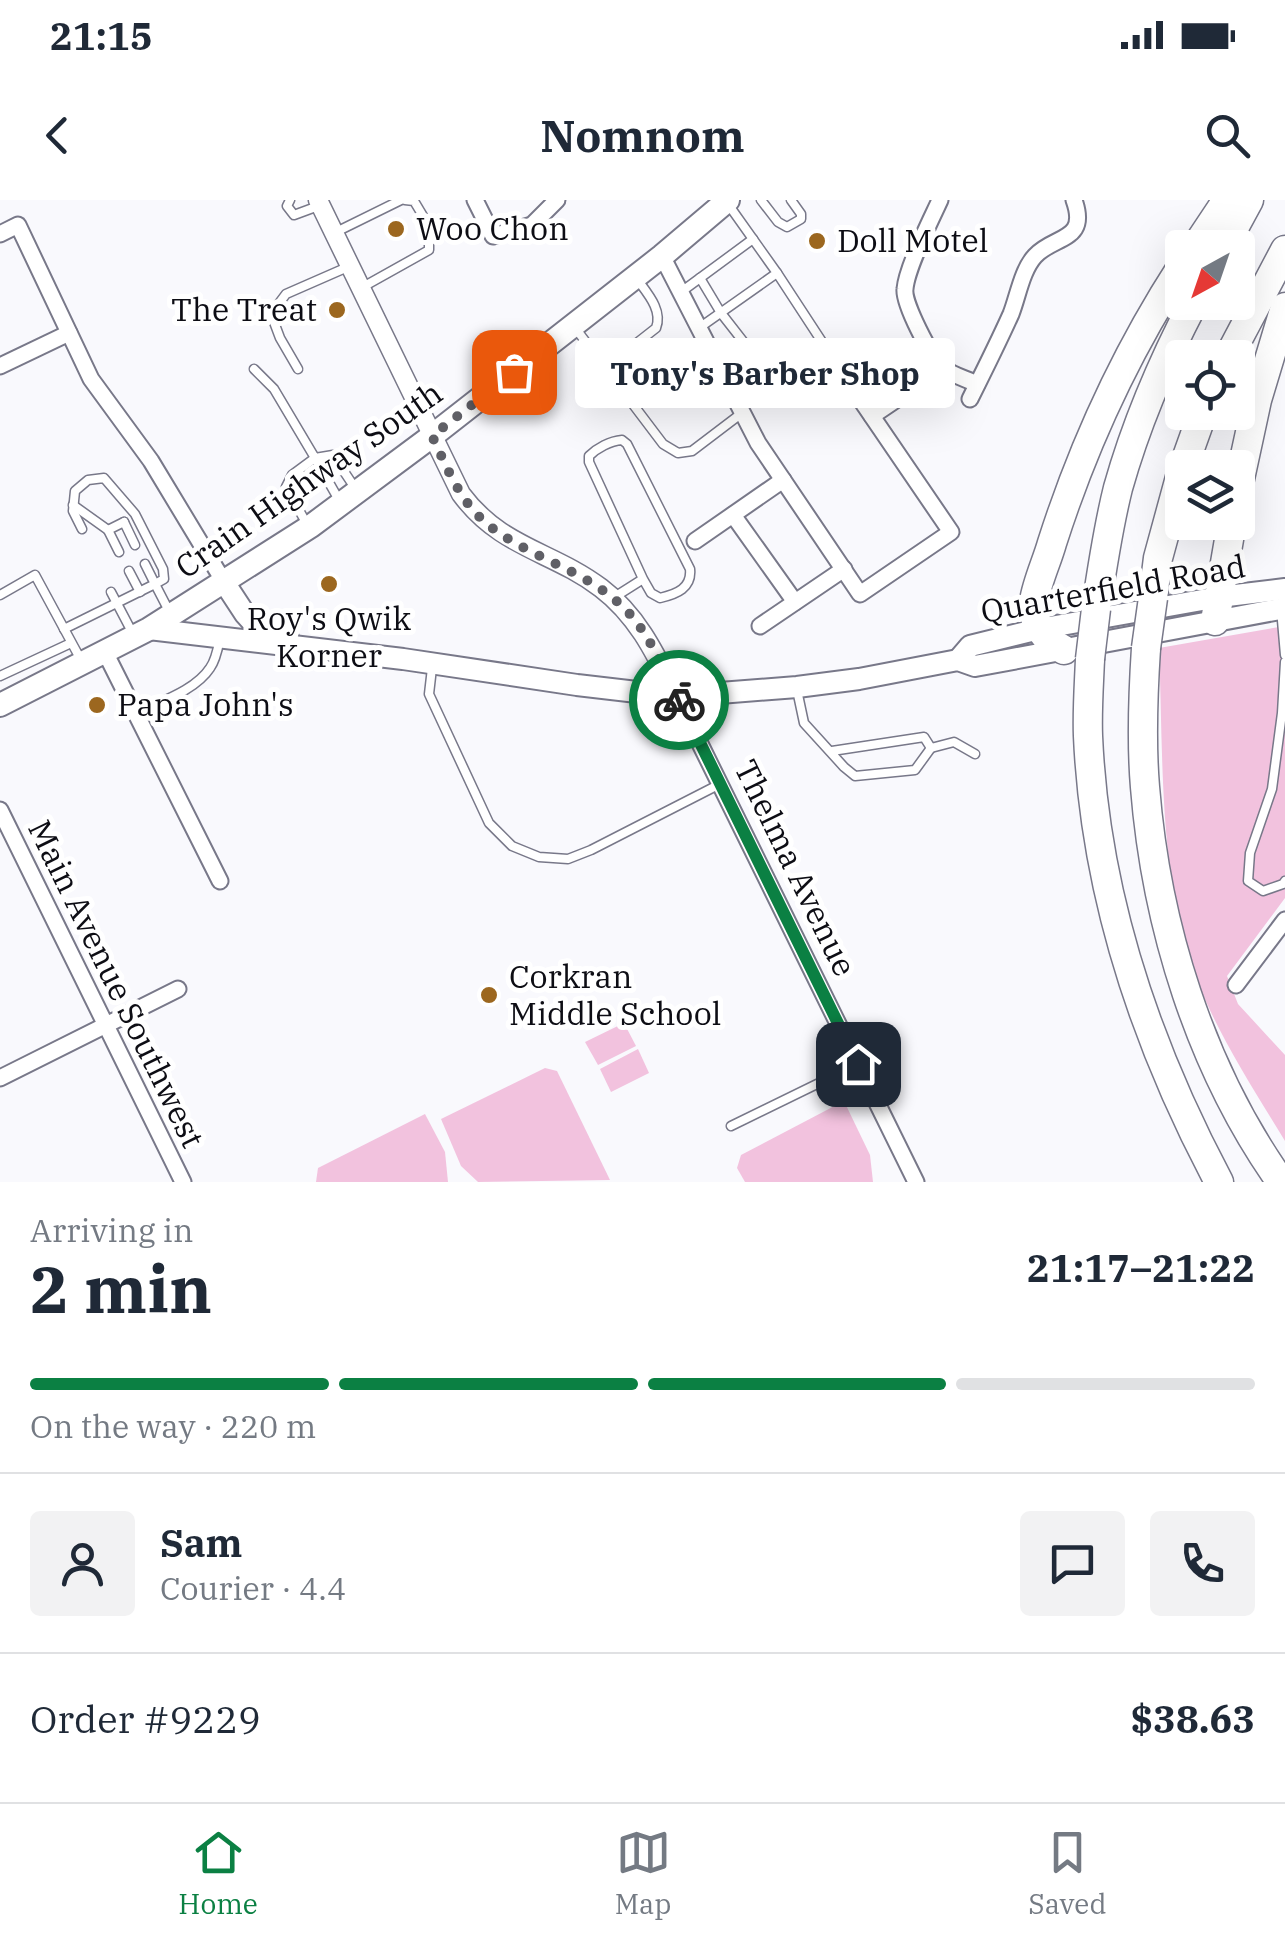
<!DOCTYPE html>
<meta charset="utf-8">
<style>
body{margin:0;font-family:"IBM Plex Serif",serif;background:#f2f2f3;color:#1f2937;height:100vh;display:flex;flex-direction:column;font-size:38px;white-space:nowrap}
*{box-sizing:border-box;margin:0}
p{font-size:32px;color:#747a83}
.icon{flex:none;width:55px;height:55px;fill:none;stroke:currentColor;stroke-width:2;stroke-linecap:round;stroke-linejoin:round}
.map{position:relative;height:982px;overflow:hidden}
.side{display:flex;flex-direction:column;background:#fff;flex:1}
.side>*{flex:none}
.needle{width:65px;rotate:220deg}
.buttons{position:absolute;left:1165px;top:30px;display:grid;gap:20px}
.buttons a{display:grid;place-items:center;width:90px;height:90px;border-radius:10px;background:#fff;box-shadow:0 10px 40px #0002;font-size:50px}
.pin{position:absolute;display:grid;place-items:center;width:85px;height:85px;color:#fff;margin:-42px;border-radius:20px;box-shadow:0 5px 15px #0006}
.courier{position:absolute;display:grid;place-items:center;width:100px;height:100px;margin:-50px;border:8px solid #0b8043;border-radius:50%;background:#fff;color:#222;box-shadow:0 2px 12px #0007}
.bubble{position:absolute;height:70px;border-radius:10px;background:#fff;box-shadow:0 10px 40px #0002;font-size:32px;font-weight:800;line-height:70px;text-align:center}
.summary em{font-style:normal;font-weight:800}
.summary div{display:flex;flex-direction:column-reverse}
.summary{display:flex;align-items:center;justify-content:space-between;height:170px;padding:0 30px}
h1{font-size:65px;font-weight:800;line-height:75px}
.bar{display:grid;grid-template-columns:repeat(4,1fr);gap:15px 10px;align-content:center;height:120px;padding:0 30px}
.bar i{height:12px;border-radius:8px;background:#e0e1e3}
.bar .on{background:#0b8043}
.bar p{grid-column:span 4}
.line{display:flex;align-items:center;gap:25px;padding:0 30px;border-top:2px solid #e0e1e3}
.line div{flex:1}
.round{display:grid;place-items:center;flex:none;width:105px;height:105px;border-radius:10px;background:#f2f2f3}
.status{display:flex;justify-content:space-between;align-items:center;height:70px;padding:0 50px;background:#fff;direction:ltr}
.status svg{height:28px;fill:currentColor}
header{display:flex;justify-content:space-between;align-items:center;height:130px;padding:0 30px;background:#fff;font-size:45px;font-weight:800}
.menu{display:flex;justify-content:space-around;align-items:center;height:140px;border-top:2px solid #e0e1e3;background:#fff;font-size:28px;color:#747a83}
.menu a{display:grid;justify-items:center;gap:5px}
.menu .on{color:#0b8043}
.map>svg:first-child{display:block}
.green{fill:#f2c2de}
.lines{fill:none;stroke-linecap:round;stroke-linejoin:round}
.service-casing{stroke:#787889;stroke-width:11}
.minor-casing{stroke:#787889;stroke-width:19}
.tertiary-casing{stroke:#787889;stroke-width:21}
.secondary-casing{stroke:#787889;stroke-width:24}
.primary-casing{stroke:#787889;stroke-width:26}
.motorway-casing{stroke:#787889;stroke-width:31}
.service{stroke:#fff;stroke-width:8}
.minor{stroke:#fff;stroke-width:15}
.tertiary{stroke:#fff;stroke-width:18}
.secondary{stroke:#fff;stroke-width:20}
.primary{stroke:#fff;stroke-width:22}
.motorway{stroke:#fff;stroke-width:28}
.motorway-bridge-casing{stroke:#787889;stroke-width:31;stroke-linecap:butt}
.motorway-bridge{stroke:#fff;stroke-width:28}
.done{stroke:#606066;stroke-width:10;stroke-dasharray:0 18}
.route{stroke:#0b8043;stroke-width:12}
.poi-dot{fill:#9c671f;stroke:#fff;stroke-width:4}
.labels{text-anchor:middle;stroke-width:10;stroke-linejoin:round;paint-order:stroke}
.poi-label{font-size:32px;fill:#0d0d14;stroke:#fff;text-anchor:start}
.street-label{font-size:32px;fill:#0d0d14;stroke:#fff}
</style>
<div class="status"><b>21:15</b><svg viewBox="0 0 49 12"><path d="M0 12V9h3v3zM5 12V6h3v6zM10 12V3h3v9zM15 12V0h3v12zM26 1h20v11H26zM47 4h2v5h-2z"/></svg></div>
<header><svg class="icon" aria-label="back" viewBox="0 0 24 24"><path d="M15 5l-7 7 7 7"/></svg>Nomnom<svg class="icon" aria-label="search" viewBox="0 0 24 24"><circle cx="10" cy="10" r="6"/><path d="M15 15l6 6"/></svg></header>
<div class="map">
<svg width="1285" height="982" viewBox="0 0 1285 982">
<rect width="100%" height="100%" fill="#f9f9fd"/>
<g class="green">
<path d="M1285 426V698L1227 776 1238 804 1285 855V941C1247 878 1205 816 1185 744 1159 650 1163 545 1159 448Z"/>
<polygon points="624,823 636,846 598,865 585,842"/>
<polygon points="638,849 649,873 611,892 600,869"/>
<polygon points="545,868 557,871 610,980 478,982 461,966 441,919"/>
<polygon points="844,901 870,955 873,982 745,982 737,968 741,955"/>
<polygon points="425,914 445,952 448,982 316,982 318,968"/>
</g>
<g class="lines">
<defs>
<g id="service">
<polyline points="290,0 287,6 294,15 321,5"/>
<polyline points="761,0 778,22 787,27 801,19 801,14 791,0"/>
<polyline points="334,33 401,0"/>
<polyline points="700,78 721,113 778,186 828,151 777,73"/>
<polyline points="361,88 429,50 429,26 414,1 405,0"/>
<polyline points="681,92 753,39"/>
<polyline points="699,128 777,73 728,4"/>
<polyline points="576,129 663,244 678,253 692,251 742,213"/>
<path d="M605 168 656 128C663 110 647 93 637 79"/>
<polyline points="254,169 274,189 315,258 333,255 355,288"/>
<polyline points="298,169 280,138 271,114 286,94 350,66"/>
<polyline points="73,305 108,330"/>
<polyline points="124,322 135,345"/>
<polyline points="308,326 286,287 292,275 315,258 339,300"/>
<polyline points="82,329 73,311 75,291 88,280 104,278 135,314 163,369 164,379 155,384 145,364"/>
<polyline points="119,352 108,330 124,322"/>
<polyline points="129,371 140,392"/>
<polyline points="111,392 132,432"/>
<polyline points="0,395 35,375 81,460"/>
<path d="M613 398 643 379 651 393 660 398C677 394 692 388 690 369L627 244 622 240C610 241 597 248 589 256V262L643 379"/>
<polyline points="1281,409 1285,455"/>
<polyline points="64,429 155,384 169,411"/>
<polyline points="1285,462 1282,513 1272,589 1250,653 1248,681 1263,691 1283,684 1285,681"/>
<polyline points="432,468 429,494 489,623 512,646 539,657 568,659 591,650 720,584"/>
<polyline points="0,476 71,443"/>
<polyline points="797,490 804,523 844,567 855,576 915,570 931,548 924,537 832,551"/>
<path d="M135 514C159 502 195 491 210 468 216 460 218 448 220 438"/>
<polyline points="931,548 954,542 975,554"/>
<polyline points="731,926 858,864"/>
</g>
<g id="minor">
<polyline points="475,0 493,36 532,25 557,0"/>
<path d="M940 0C930 22 907 67 905 89 903 103 931 157 942 167 951 175 967 179 977 184"/>
<polyline points="0,34 18,25 91,179 151,261 224,382"/>
<polyline points="662,56 758,243 860,394 951,332 850,184"/>
<polyline points="0,166 69,133"/>
<path d="M970 199C984 171 998 143 1011 114 1018 96 1022 70 1035 56 1054 35 1089 42 1074 0"/>
<polyline points="872,216 943,168"/>
<polyline points="733,315 795,402"/>
<polyline points="695,341 783,280"/>
<polyline points="760,426 844,369"/>
<polyline points="105,452 220,681"/>
<polyline points="676,495 916,982"/>
<polyline points="0,610 183,982"/>
<polyline points="1236,785 1285,720"/>
<polyline points="0,878 178,789"/>
</g>
<path id="tertiary" d="M318 0 461 294C501 348 552 351 601 388 638 416 656 455 676 495"/>
<g id="secondary">
<polyline points="224,382 245,414 255,425 288,438"/>
<polyline points="149,429 403,459 577,485 654,494 707,494 797,487 859,479 958,460 975,466 1285,408"/>
<polyline points="958,460 970,446 1039,429 1219,397 1285,389"/>
</g>
<polyline id="primary" points="0,505 149,429 311,326 432,236 662,56 728,0"/>
<g id="motorway">
<polyline points="1195,48 1227,0"/>
<polyline points="1223,48 1249,0"/>
<polyline points="1228,158 1285,50"/>
<polyline points="1183,268 1203,212"/>
<polyline points="1238,288 1257,200 1285,107"/>
<polyline points="1153,398 1158,358 1182,270"/>
<path d="M1096 409C1102 368 1108 328 1118 288 1136 224 1163 161 1194 102"/>
<polyline points="1215,421 1232,322"/>
<path d="M1146 448C1143 494 1141 540 1145 587 1156 725 1200 868 1281 982"/>
<path d="M1064 450C1045 440 1031 423 1034 401 1037 382 1047 361 1052 343 1083 246 1127 151 1182 66"/>
<path d="M1090 459C1089 484 1087 510 1088 536 1095 694 1145 843 1219 982"/>
</g>
</defs>
<use href="#service" class="service-casing"/>
<use href="#minor" class="minor-casing"/>
<use href="#tertiary" class="tertiary-casing"/>
<use href="#secondary" class="secondary-casing"/>
<use href="#primary" class="primary-casing"/>
<use href="#motorway" class="motorway-casing"/>
<use href="#service" class="service"/>
<use href="#minor" class="minor"/>
<use href="#tertiary" class="tertiary"/>
<use href="#secondary" class="secondary"/>
<use href="#primary" class="primary"/>
<use href="#motorway" class="motorway"/>
<defs>
<g id="motorway-bridge">
<polyline points="1146,448 1153,398"/>
<polyline points="1090,459 1096,409"/>
</g>
</defs>
<use href="#motorway-bridge" class="motorway-bridge-casing"/>
<use href="#motorway-bridge" class="motorway-bridge"/>
</g>
<g class="lines">
<path class="done" d="M514 172 432 236C444 261 455 289 473 310 511 354 579 364 623 407 649 432 663 468 679 500"/>
<polyline class="route" points="679,500 858,864"/>
</g>
<g class="poi-dot">
<circle cx="396" cy="29" r="10"/>
<circle cx="817" cy="41" r="10"/>
<circle cx="337" cy="110" r="10"/>
<circle cx="329" cy="384" r="10"/>
<circle cx="97" cy="505" r="10"/>
<circle cx="489" cy="795" r="10"/>
</g>
<g class="labels">
<g class="poi-label">
<text x="416" y="40">Woo Chon</text>
<text x="837" y="52">Doll Motel</text>
<text x="317" y="121" text-anchor="end">The Treat</text>
<text x="329" y="430" text-anchor="middle">Roy's Qwik<tspan x="329" dy="37">Korner</tspan></text>
<text x="117" y="516">Papa John's</text>
<text x="509" y="788">Corkran<tspan x="509" dy="37">Middle School</tspan></text>
</g>
<g class="street-label">
<text transform="translate(309 280) rotate(-35)" y="11">Crain Highway South</text>
<text transform="translate(1113 389) rotate(-10)" y="11">Quarterfield Road</text>
<text transform="translate(795 668) rotate(64)" y="11">Thelma Avenue</text>
<text transform="translate(116 784) rotate(64)" y="11">Main Avenue Southwest</text>
</g>
</g>
</svg>
<div class="buttons">
<a><svg class="needle" viewBox="-14 -14 28 28"><path d="M0-13l5 13h-10z" fill="#e53935"/><path d="M0 13l5-13h-10z" fill="#747a83"/></svg></a>
<a><svg class="icon" aria-label="locate" viewBox="0 0 24 24"><circle cx="12" cy="12" r="6"/><path d="M12 2v4M12 18v4M2 12h4M18 12h4"/></svg></a>
<a><svg class="icon" aria-label="layers" viewBox="0 0 24 24"><path d="M12 4l9 5-9 5-9-5zM3 14l9 5 9-5"/></svg></a>
</div>
<div class="pin" style="left:514px;top:172px;background:#ea580c"><svg class="icon" aria-label="bag" viewBox="0 0 24 24"><path d="M5 8h14l-1 12H6zM9 8a3 3 0 0 1 6 0"/></svg></div>
<div class="pin" style="left:858px;top:864px;background:#1f2937"><svg class="icon" aria-label="home" viewBox="0 0 24 24"><path d="M3 11l9-7 9 7M6 9v11h12V9"/></svg></div>
<div class="courier" style="left:679px;top:500px"><svg class="icon" aria-label="bike" viewBox="0 0 24 24"><circle cx="6" cy="16" r="4"/><circle cx="18" cy="16" r="4"/><path d="M6 16l4-8h5l3 8M10 8l3 8H6M13 5h3"/></svg></div>
<div class="bubble" style="left:575px;top:138px;width:380px">Tony's Barber Shop</div>
</div>
<section class="side">
<div class="summary"><div><h1>2 min</h1><p>Arriving in</p></div><em>21:17–21:22</em></div>
<div class="bar"><i class="on"></i><i class="on"></i><i class="on"></i><i></i><p>On the way · 220 m</p></div>
<div class="line" style="height:180px"><a class="round"><svg class="icon" aria-label="person" viewBox="0 0 24 24"><circle cx="12" cy="8" r="4"/><path d="M4 21q1-7 8-7t8 7"/></svg></a><div><b>Sam</b><p>Courier · 4.4</p></div><a class="round"><svg class="icon" aria-label="chat" viewBox="0 0 24 24"><path d="M4 5h16v11H9l-5 4z"/></svg></a><a class="round"><svg class="icon" aria-label="phone" viewBox="0 0 24 24"><path d="M5 4h4l2 5-3 2q2 4 5 5l2-3 5 2v4C11 20 4 13 5 4z"/></svg></a></div>
<div class="line" style="height:130px"><div>Order #9229</div><b>$38.63</b></div>
</section>
<nav class="menu">
<a class="on"><svg class="icon" aria-label="home" viewBox="0 0 24 24"><path d="M3 11l9-7 9 7M6 9v11h12V9"/></svg>Home</a>
<a><svg class="icon" aria-label="map" viewBox="0 0 24 24"><path d="M3 6l6-2 6 2 6-2v14l-6 2-6-2-6 2zM9 4v14M15 6v14"/></svg>Map</a>
<a><svg class="icon" aria-label="saved" viewBox="0 0 24 24"><path d="M7 4h10v16l-5-4-5 4z"/></svg>Saved</a>
</nav>
